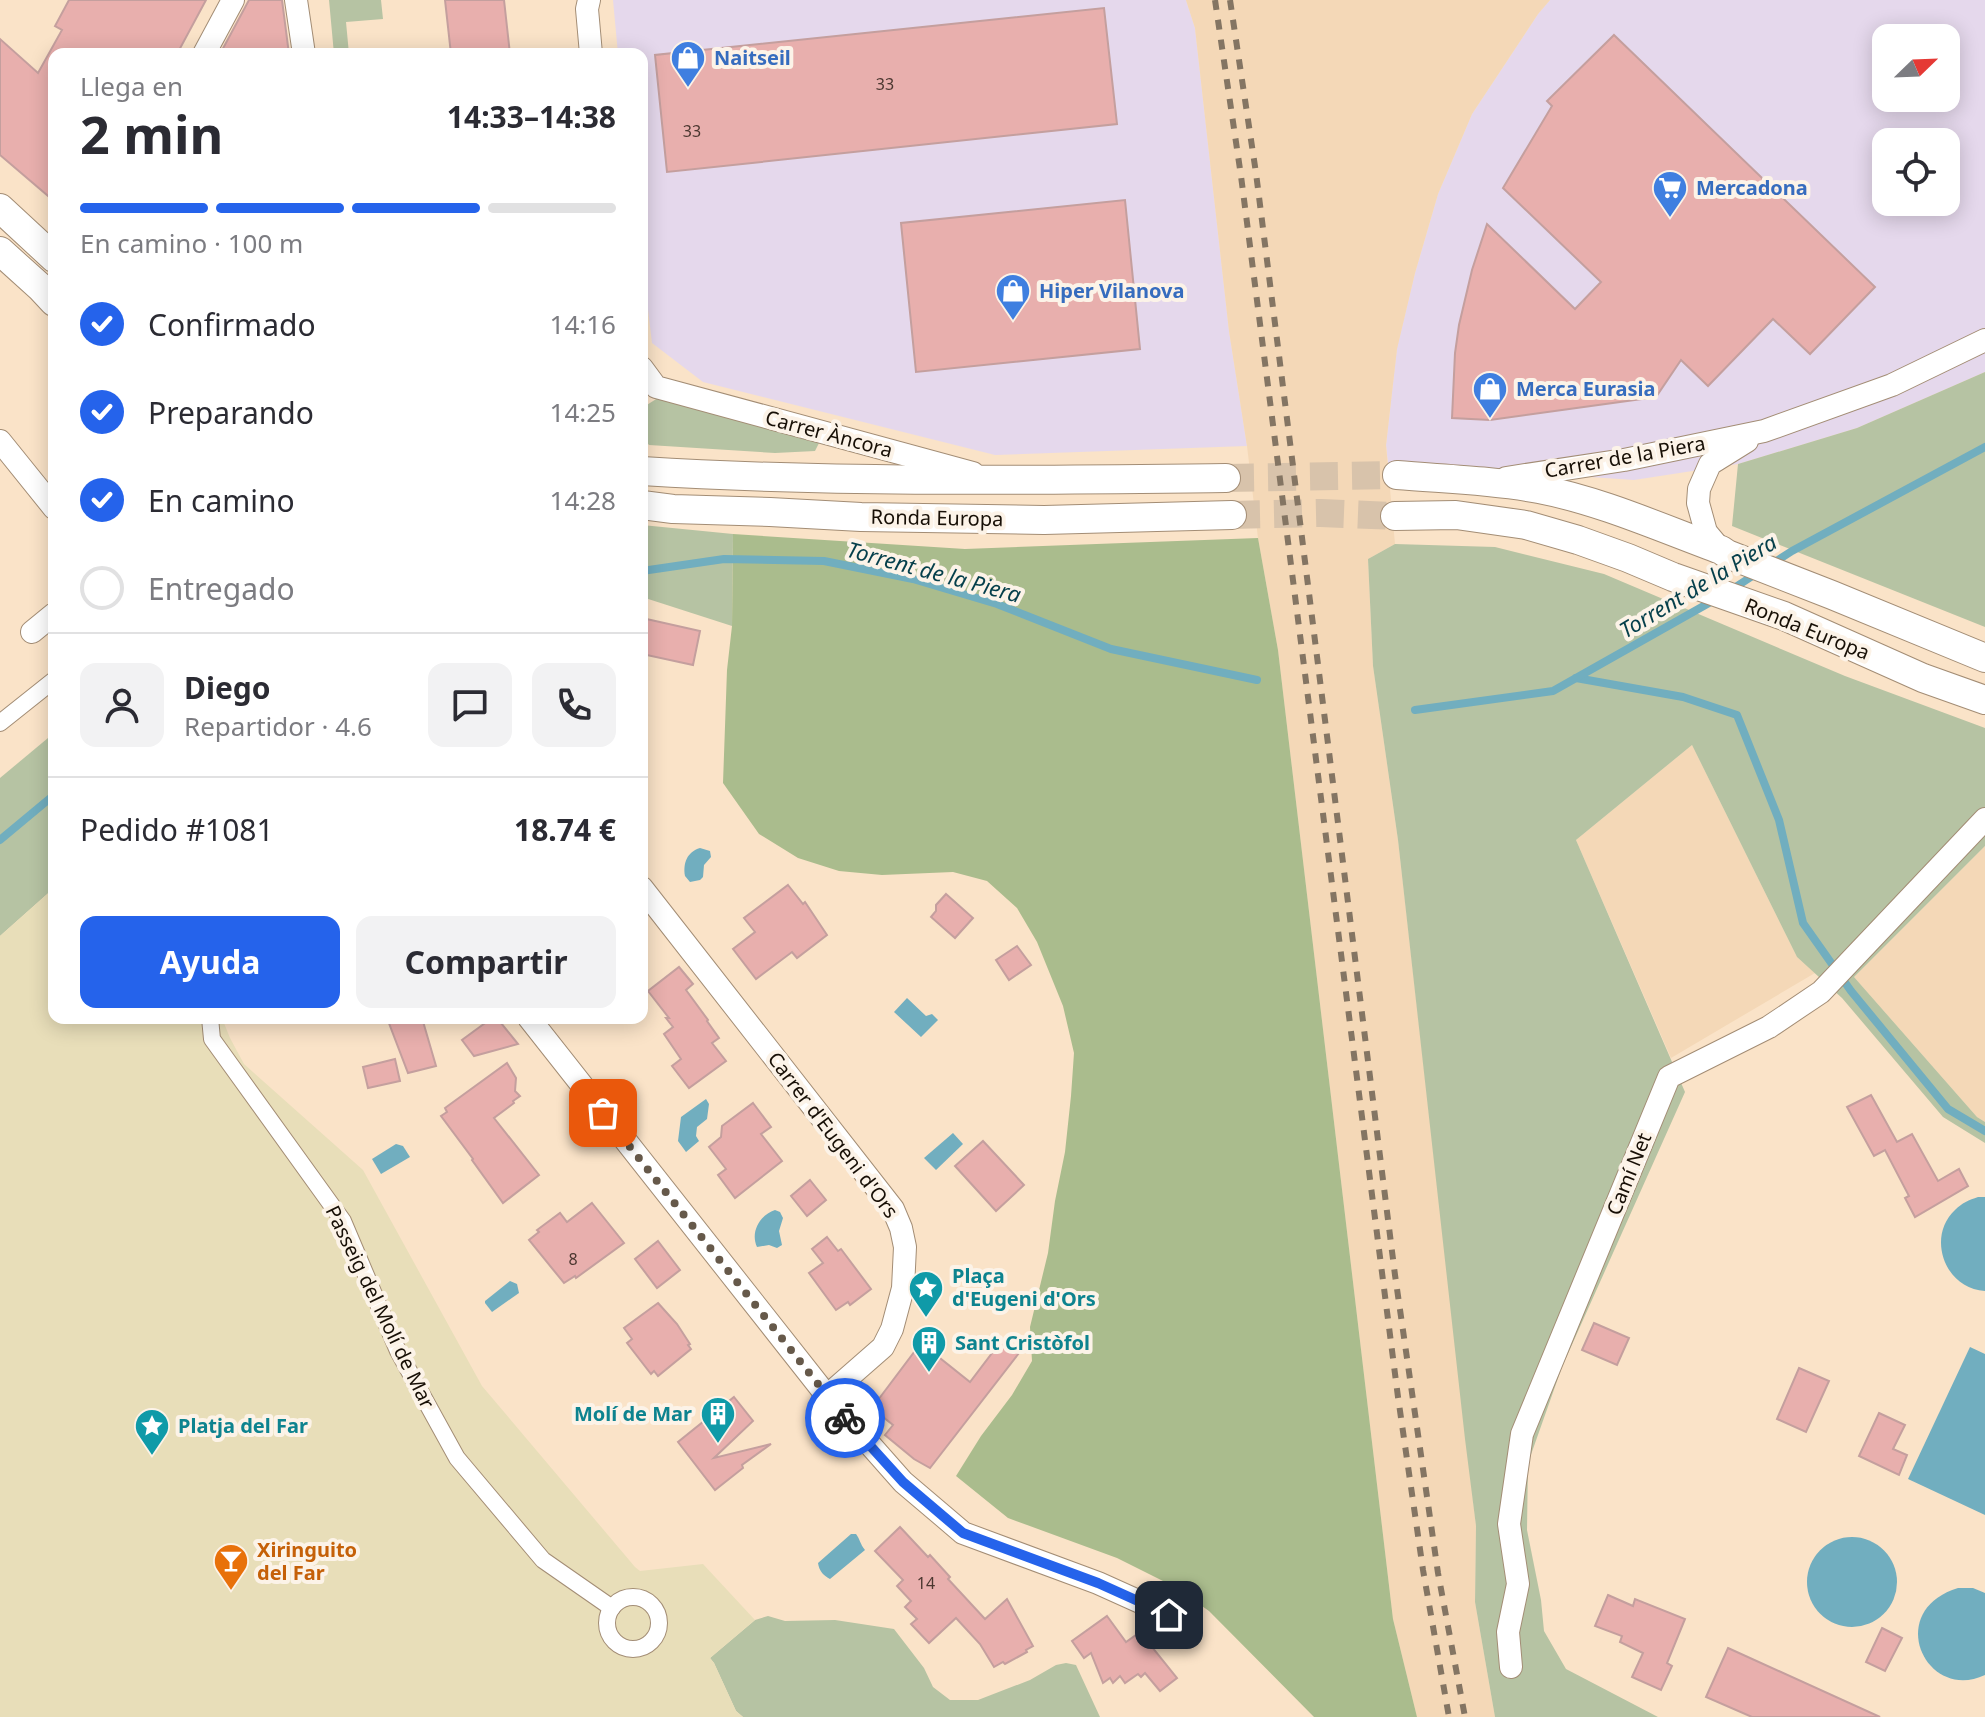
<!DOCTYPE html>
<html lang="es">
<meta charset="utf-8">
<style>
body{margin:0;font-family:"Noto Sans",sans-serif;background:#f2f2f3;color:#2b2b33;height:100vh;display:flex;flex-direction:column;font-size:30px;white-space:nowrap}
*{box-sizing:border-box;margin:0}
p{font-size:26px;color:#7c7c81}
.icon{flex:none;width:44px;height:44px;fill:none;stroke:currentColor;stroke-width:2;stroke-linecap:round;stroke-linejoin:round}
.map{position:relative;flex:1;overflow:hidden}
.sheet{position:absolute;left:48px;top:48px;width:600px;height:976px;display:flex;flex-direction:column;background:#fff;border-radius:16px;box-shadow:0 4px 20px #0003}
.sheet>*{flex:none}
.needle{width:52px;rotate:67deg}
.fabs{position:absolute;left:1872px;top:24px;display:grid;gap:16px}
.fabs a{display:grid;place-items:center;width:88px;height:88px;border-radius:16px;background:#fff;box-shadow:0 4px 20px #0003;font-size:40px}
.pin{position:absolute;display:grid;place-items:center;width:68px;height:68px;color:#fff;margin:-34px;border-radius:16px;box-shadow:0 4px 12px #0006}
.courier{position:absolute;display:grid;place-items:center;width:80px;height:80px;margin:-40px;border:6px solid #2563eb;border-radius:50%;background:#fff;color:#222;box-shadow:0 2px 10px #0007}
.summary em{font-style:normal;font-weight:700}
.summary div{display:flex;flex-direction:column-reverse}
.summary{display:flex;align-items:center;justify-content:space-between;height:136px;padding:0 32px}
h1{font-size:52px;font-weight:700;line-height:60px}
.bar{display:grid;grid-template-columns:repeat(4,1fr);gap:12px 8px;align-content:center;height:96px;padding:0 32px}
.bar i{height:10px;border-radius:6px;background:#e1e1e2}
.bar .active{background:#2563eb}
.bar p{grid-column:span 4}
.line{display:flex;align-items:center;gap:20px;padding:0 32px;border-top:2px solid #e1e1e2}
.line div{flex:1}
.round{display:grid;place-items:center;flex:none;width:84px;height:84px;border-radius:16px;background:#f2f2f3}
ol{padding:0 32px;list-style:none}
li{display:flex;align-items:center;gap:24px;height:88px}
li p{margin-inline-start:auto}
li .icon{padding:8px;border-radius:50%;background:#2563eb;color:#fff;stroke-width:4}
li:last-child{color:#7c7c81}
li i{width:44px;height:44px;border:4px solid #e1e1e2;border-radius:50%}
.cta{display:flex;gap:16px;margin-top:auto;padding:16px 32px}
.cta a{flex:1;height:92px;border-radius:16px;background:#2563eb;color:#fff;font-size:32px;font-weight:700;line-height:92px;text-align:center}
.cta a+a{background:#f2f2f3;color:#2b2b33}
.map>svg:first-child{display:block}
.commercial{fill:#e5d8ec;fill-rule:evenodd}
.built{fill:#f4d8b7}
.green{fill:#b6c3a3}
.forest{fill:#aabc8d}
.sand{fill:#e8deb9}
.water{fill:#71aebf}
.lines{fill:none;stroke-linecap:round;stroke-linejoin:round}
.stream{stroke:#71aebf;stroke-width:8}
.building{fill:#e8afad;stroke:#c49f9e;stroke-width:2}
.tertiary-tunnel{stroke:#d8c3ab;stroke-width:28;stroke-dasharray:28 14;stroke-linecap:butt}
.pedestrian-casing{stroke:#a38d75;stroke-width:18}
.minor-casing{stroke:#a38d75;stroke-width:24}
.tertiary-casing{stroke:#a38d75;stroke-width:30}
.pedestrian{stroke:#fff;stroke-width:16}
.minor{stroke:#fff;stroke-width:22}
.tertiary{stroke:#fff;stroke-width:28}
.rail{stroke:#847563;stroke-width:6;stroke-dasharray:10 10;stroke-linecap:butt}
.done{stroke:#66594a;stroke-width:8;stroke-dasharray:0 14.4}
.route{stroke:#2563eb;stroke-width:10}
.labels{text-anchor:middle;stroke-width:8;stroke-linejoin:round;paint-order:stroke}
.number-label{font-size:16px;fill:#4b3730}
.shop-label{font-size:20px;font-weight:bold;fill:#366cbe;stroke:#fcf3e8;text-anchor:start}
.street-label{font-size:20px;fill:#170f06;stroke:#fcf3e8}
.culture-label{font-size:20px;font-weight:bold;fill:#0d838f;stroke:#fcf3e8;text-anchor:start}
.food-label{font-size:20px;font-weight:bold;fill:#c56008;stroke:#fcf3e8;text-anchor:start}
.water-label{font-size:22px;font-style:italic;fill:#053f4b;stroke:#fcf3e8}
</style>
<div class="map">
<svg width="1985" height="1717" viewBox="0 0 1985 1717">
<rect width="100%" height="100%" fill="#fae3c8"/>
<g class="commercial">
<polygon points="613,0 1186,0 1195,28 1229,331 1247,446 995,455 703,382 652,343 642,259 642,54 618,54"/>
<path d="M1550 0H1985V372L1857 428 1738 464 1634 480 1388 463 1386 445 1397 348 1415 273 1438 194 1472 114 1538 14ZM1886 38H1946V98H1886ZM1886 142H1946V202H1886Z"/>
</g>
<g class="built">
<polygon points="1186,0 1550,0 1538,14 1472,114 1438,194 1415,273 1397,349 1386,445 1395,544 1368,559 1373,666 1398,840 1476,1526 1475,1602 1495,1717 1417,1717 1393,1619 1278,650 1258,538 1247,446 1229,331 1195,28"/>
<polygon points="1692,745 1797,957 1815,973 1671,1058 1576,840"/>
<polygon points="1985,846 1985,1122 1977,1117 1854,977"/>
</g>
<g class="green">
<polygon points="329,0 381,0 383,19 346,22 349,54 334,54"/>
<polygon points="1985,372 1985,627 1732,526 1738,464 1857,428"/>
<polygon points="661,396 820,441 815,451 775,453 649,445 642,437 642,408"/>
<polygon points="642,525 733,534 732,626 642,597"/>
<polygon points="1395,544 1495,547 1604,574 1845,676 1985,728 1985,846 1854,977 1977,1117 1985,1122 1985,1143 1943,1117 1842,998 1797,957 1692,745 1576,840 1685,1092 1562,1367 1528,1463 1527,1530 1541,1600 1544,1631 1566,1669 1658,1717 1495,1717 1475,1602 1476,1526 1465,1439 1398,840 1373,666 1368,559"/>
<polygon points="54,733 54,888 0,936 0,778"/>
<polygon points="768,1616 785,1621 835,1620 894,1629 924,1668 933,1687 950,1700 978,1700 1030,1680 1056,1665 1066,1663 1076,1665 1100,1717 743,1717 736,1711 714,1663 710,1658 755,1620"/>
</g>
<polygon class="forest" points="733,534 965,549 1258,538 1278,650 1393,1619 1417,1717 1314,1717 1209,1611 1175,1587 1117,1558 1008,1518 956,1476 981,1436 1012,1395 1032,1361 1030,1327 1048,1253 1055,1201 1065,1152 1071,1096 1074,1053 1063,1006 1037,942 1017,908 987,881 953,872 882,875 839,871 798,858 759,834 723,783 727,670 732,626"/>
<polygon class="sand" points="54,888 54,1018 222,1018 230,1038 244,1064 363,1170 482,1386 635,1567 640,1571 703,1564 755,1620 710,1658 714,1663 736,1711 743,1717 0,1717 0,936"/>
<g class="water">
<path d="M700 848 710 851 711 857 704 865 703 877 700 880 690 882 685 876C683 863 687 852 700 848Z"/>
<polygon points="907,998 926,1016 932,1014 938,1020 921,1037 894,1012"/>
<polygon points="706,1099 709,1104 707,1119 697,1127 696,1136 699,1141 686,1152 678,1141 681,1117"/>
<polygon points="953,1133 963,1144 936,1170 924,1158"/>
<polygon points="396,1144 403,1146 410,1157 381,1174 372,1159"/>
<path d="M1978 1197H1985V1291C1945 1289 1926 1237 1955 1210 1962 1203 1969 1200 1978 1197Z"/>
<path d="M775 1210 780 1212 783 1218 779 1231 782 1245 777 1248 769 1245 757 1247C750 1232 760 1215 775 1210Z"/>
<polygon points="510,1281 517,1284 519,1293 492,1312 485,1303 485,1301"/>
<polygon points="1970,1347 1985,1354 1985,1515 1908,1479"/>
<path d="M851 1534H856C860 1539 860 1544 865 1550L830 1579C824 1576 819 1571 818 1563Z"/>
<circle cx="1852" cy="1582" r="45"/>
<path d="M1958 1588H1973L1985 1593V1675C1926 1703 1883 1611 1958 1588Z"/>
</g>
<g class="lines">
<g class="stream">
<polyline points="1772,564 1792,551 1985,447"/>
<polyline points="642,571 724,559 824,561 913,579 997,604 1111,649 1257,680"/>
<polyline points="1731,590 1757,573"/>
<polyline points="1576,678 1683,697 1737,715 1779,820 1803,923 1851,991 1948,1109 1985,1131"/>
<polyline points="1415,710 1553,691 1716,599"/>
<polyline points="0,840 54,795"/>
</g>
</g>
<g class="building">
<polygon points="69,0 206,0 177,54 54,54 54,201 0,155 0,39 38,73 62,30 55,26"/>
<polygon points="249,0 282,0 289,54 220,54"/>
<polygon points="445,0 504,0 510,54 451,54"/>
<polygon points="1104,8 1117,124 667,172 655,55"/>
<polygon points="1614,35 1875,287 1810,354 1773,319 1708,386 1681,360 1656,397 1490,420 1452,418 1455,353 1459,325 1472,270 1487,224 1575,309 1601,282 1503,188 1552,106 1547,101"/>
<polygon points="1125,200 1140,349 916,372 901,223"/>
<polygon points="642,618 700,631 693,665 642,654"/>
<polygon points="788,885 803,904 805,902 827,935 797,958 792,952 756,979 733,949 755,932 744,918"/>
<polygon points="946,894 973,918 955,938 931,917 936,911 936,905"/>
<polygon points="1017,946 1031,965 1009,980 996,960"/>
<polygon points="679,967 693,984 686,990 708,1020 707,1021 719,1038 712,1043 726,1061 689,1088 672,1066 681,1059 664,1034 673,1027 666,1018 669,1018 648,991"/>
<polygon points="387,1018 422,1018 436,1066 408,1073"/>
<polygon points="492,1018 497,1018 518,1044 474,1056 462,1040"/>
<polygon points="395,1059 400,1081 368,1088 363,1067"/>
<polygon points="507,1063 516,1078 515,1091 520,1096 513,1101 514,1103 494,1118 539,1175 503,1203 472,1160 473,1159 441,1116 447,1112 445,1108"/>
<polygon points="1871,1095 1897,1142 1912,1134 1938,1181 1959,1169 1968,1186 1915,1217 1905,1198 1909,1196 1885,1150 1874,1156 1847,1107"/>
<polygon points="753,1103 771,1127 761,1134 782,1161 735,1198 718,1175 726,1169 709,1147 721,1137 722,1126"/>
<polygon points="983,1141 1024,1185 996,1211 955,1166"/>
<polygon points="810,1180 826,1200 807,1216 791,1196"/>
<polygon points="592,1203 624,1243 576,1278 575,1276 564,1283 529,1240 539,1232 537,1230 560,1213 567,1222"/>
<polygon points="827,1237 838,1251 841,1249 871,1289 850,1305 848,1302 836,1310 809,1273 823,1263 812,1249"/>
<polygon points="658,1241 680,1270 657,1288 635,1259"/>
<polygon points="658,1303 677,1324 690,1344 688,1345 691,1349 658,1376 654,1371 651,1374 627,1343 632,1339 624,1328"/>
<polygon points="1594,1323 1629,1338 1617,1365 1582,1350"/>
<polygon points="1002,1340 1019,1353 930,1468 914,1459 885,1435 893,1425 872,1408 921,1343 970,1382"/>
<polygon points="1799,1368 1829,1381 1806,1432 1777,1419"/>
<polygon points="734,1397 753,1421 714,1458 771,1444 742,1465 743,1468 715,1490 678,1442"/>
<polygon points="1879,1413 1905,1425 1893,1449 1907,1455 1899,1475 1859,1456"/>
<polygon points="900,1527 928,1557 930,1555 950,1577 948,1579 985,1619 1007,1599 1033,1646 1026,1650 1027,1652 1005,1664 1003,1662 994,1667 980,1644 956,1618 929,1643 911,1624 917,1619 905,1607 911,1601 897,1586 903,1580 875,1551"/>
<polygon points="1608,1595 1633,1606 1635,1599 1685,1619 1667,1663 1672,1666 1661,1690 1632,1677 1643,1653 1620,1642 1622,1636 1595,1626"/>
<polygon points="1107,1616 1126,1642 1140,1632 1177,1678 1160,1691 1145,1673 1141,1677 1138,1674 1125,1683 1120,1676 1113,1683 1110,1678 1103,1683 1091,1653 1084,1658 1072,1641"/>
<polygon points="1882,1628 1902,1638 1885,1671 1866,1662"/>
<polygon points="1728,1648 1880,1717 1752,1717 1706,1697"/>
</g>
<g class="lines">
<g class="tertiary-tunnel">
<polyline points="1226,478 1397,475"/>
<polyline points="1232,515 1321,513 1395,516"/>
</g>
<defs>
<g id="pedestrian">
<polyline points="0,723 54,680"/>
<polyline points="210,1018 212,1039 343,1221 398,1351 457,1458 543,1560 612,1608"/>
<circle cx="633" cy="1623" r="26"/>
</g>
<g id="minor">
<polyline points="296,0 304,54"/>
<polyline points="589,0 587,9 591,54"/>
<polyline points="204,54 233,0"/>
<polyline points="642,368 656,387 973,473"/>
<polyline points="0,441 54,508"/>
<polyline points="1506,478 1624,460 1764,431 1892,385 1985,340"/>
<polyline points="1721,550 1706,532 1698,503 1699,489 1710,464 1747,441"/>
<polyline points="32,632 54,614"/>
<polyline points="642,888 893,1209 901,1228 905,1247 903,1288 892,1329 883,1347 827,1396"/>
<polyline points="529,1018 827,1396 903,1482 963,1533 1098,1583 1169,1615"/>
<polyline points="1511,1667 1508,1632 1518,1584 1509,1524 1522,1434 1669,1077 1769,1027 1821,992 1985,819"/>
</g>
<g id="tertiary">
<polyline points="0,208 54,258"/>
<polyline points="0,251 40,287 54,302"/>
<path d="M642 471C836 483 1031 480 1226 478"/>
<path d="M1397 475C1444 479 1492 480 1539 489 1601 501 1661 528 1721 550L1727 554 1832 595 1985 658"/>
<polyline points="642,505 673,509 770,512 861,517 1044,520 1232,515"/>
<polyline points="1395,516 1456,515 1526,525 1578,540 1628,558 1673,577 1784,616 1923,678 1985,700"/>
</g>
</defs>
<use href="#pedestrian" class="pedestrian-casing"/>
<use href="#minor" class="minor-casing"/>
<use href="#tertiary" class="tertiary-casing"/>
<use href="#pedestrian" class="pedestrian"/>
<use href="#minor" class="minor"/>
<use href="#tertiary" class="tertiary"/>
<g class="rail">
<polyline points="1215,0 1241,176 1398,1397 1423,1570 1449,1717"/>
<polyline points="1230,0 1256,173 1395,1275 1438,1573 1465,1717"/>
</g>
</g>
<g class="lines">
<polyline class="done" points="603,1113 845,1418"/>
<polyline class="route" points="845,1418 903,1482 963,1533 1098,1583 1169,1615"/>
</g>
<defs>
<symbol id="shop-pin" viewBox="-11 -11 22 30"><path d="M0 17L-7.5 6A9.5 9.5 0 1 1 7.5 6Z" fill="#3f7fe0" stroke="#fcf3e8"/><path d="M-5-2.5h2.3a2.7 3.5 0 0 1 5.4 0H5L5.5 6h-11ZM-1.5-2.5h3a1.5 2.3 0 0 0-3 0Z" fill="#fff"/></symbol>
<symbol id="supermarket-pin" viewBox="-11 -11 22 30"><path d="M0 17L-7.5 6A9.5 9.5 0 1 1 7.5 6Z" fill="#3f7fe0" stroke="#fcf3e8"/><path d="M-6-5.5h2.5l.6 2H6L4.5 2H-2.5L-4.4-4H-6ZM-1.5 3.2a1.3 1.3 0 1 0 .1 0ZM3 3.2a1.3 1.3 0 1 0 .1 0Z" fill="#fff"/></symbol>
<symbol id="sight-pin" viewBox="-11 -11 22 30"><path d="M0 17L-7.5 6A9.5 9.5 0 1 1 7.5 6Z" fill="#0f9aa8" stroke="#fcf3e8"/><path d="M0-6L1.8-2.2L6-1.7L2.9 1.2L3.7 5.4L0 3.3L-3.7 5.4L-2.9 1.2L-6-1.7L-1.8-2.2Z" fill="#fff"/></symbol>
<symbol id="building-pin" viewBox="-11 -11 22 30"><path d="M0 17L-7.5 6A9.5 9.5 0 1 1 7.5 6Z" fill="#0f9aa8" stroke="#fcf3e8"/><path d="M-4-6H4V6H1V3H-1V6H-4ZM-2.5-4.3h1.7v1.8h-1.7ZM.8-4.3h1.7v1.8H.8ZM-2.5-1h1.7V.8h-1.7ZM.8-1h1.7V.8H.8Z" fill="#fff"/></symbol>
<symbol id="bar-pin" viewBox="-11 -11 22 30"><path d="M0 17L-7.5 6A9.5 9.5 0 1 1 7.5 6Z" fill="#e8710a" stroke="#fcf3e8"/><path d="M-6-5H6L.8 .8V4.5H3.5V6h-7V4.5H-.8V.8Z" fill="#fff"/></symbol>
</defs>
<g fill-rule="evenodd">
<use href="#shop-pin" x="668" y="38" width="40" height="54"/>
<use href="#supermarket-pin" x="1650" y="168" width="40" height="54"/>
<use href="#shop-pin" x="993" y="271" width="40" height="54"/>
<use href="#shop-pin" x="1470" y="369" width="40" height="54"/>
<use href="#sight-pin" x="906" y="1268" width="40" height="54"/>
<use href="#building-pin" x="909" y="1323" width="40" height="54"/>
<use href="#building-pin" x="698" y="1394" width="40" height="54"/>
<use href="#sight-pin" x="132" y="1406" width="40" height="54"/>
<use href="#bar-pin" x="211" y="1541" width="40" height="54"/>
</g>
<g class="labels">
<g class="number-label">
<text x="885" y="90">33</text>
<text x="692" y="137">33</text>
<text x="573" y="1265">8</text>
<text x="926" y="1589">14</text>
</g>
<g class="shop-label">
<text x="714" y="65">Naitseil</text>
<text x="1696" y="195">Mercadona</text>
<text x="1039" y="298">Hiper Vilanova</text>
<text x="1516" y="396">Merca Eurasia</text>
</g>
<g class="street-label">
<text transform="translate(829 434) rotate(15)" y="7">Carrer Àncora</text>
<text transform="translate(1625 457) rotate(-10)" y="7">Carrer de la Piera</text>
<text transform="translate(937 518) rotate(1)" y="7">Ronda Europa</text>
<text transform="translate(1807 629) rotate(22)" y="7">Ronda Europa</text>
<text transform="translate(833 1135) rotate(53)" y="7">Carrer d'Eugeni d'Ors</text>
<text transform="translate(1629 1174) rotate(-68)" y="7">Camí Net</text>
<text transform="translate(380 1307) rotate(64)" y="7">Passeig del Molí de Mar</text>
</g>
<g class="culture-label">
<text x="952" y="1283">Plaça<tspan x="952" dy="23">d'Eugeni d'Ors</tspan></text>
<text x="955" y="1350">Sant Cristòfol</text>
<text x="692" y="1421" text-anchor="end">Molí de Mar</text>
<text x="178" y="1433">Platja del Far</text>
</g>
<g class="food-label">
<text x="257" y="1557">Xiringuito<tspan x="257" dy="23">del Far</tspan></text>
</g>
<g class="water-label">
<text transform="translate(934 572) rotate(15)" y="8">Torrent de la Piera</text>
<text transform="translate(1698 586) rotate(-31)" y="8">Torrent de la Piera</text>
</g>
</g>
</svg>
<div class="fabs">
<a><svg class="needle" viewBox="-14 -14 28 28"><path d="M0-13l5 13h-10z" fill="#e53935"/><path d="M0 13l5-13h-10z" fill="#7c7c81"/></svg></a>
<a><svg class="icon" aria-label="locate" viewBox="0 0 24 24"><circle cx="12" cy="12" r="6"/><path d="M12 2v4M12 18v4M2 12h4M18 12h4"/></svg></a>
</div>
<div class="pin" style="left:603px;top:1113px;background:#ea580c"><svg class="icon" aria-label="bag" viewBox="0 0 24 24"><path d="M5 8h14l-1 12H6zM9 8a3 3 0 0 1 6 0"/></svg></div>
<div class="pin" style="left:1169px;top:1615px;background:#1f2937"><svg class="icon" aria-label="home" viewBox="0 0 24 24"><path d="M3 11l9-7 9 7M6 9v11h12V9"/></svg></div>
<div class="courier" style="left:845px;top:1418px"><svg class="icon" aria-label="bike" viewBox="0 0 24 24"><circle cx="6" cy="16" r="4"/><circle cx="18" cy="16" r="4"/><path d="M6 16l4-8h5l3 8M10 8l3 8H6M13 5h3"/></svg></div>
<section class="sheet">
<div class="summary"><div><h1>2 min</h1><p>Llega en</p></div><em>14:33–14:38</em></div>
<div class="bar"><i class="active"></i><i class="active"></i><i class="active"></i><i></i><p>En camino · 100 m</p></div>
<ol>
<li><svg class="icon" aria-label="check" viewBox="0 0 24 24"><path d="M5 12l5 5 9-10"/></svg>Confirmado<p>14:16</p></li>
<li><svg class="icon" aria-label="check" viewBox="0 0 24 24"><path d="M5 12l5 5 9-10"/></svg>Preparando<p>14:25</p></li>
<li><svg class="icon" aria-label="check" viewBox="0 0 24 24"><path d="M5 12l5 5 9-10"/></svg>En camino<p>14:28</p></li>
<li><i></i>Entregado</li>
</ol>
<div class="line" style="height:144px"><a class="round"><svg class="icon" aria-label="person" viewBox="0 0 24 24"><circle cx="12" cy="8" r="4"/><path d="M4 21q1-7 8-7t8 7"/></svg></a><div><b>Diego</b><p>Repartidor · 4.6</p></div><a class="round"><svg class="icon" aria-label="chat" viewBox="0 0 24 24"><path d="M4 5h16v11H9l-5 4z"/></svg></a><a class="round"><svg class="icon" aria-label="phone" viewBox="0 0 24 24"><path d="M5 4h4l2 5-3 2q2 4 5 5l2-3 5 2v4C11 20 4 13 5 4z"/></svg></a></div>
<div class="line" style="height:104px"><div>Pedido #1081</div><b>18.74 €</b></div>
<div class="cta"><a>Ayuda</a><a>Compartir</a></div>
</section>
</div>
